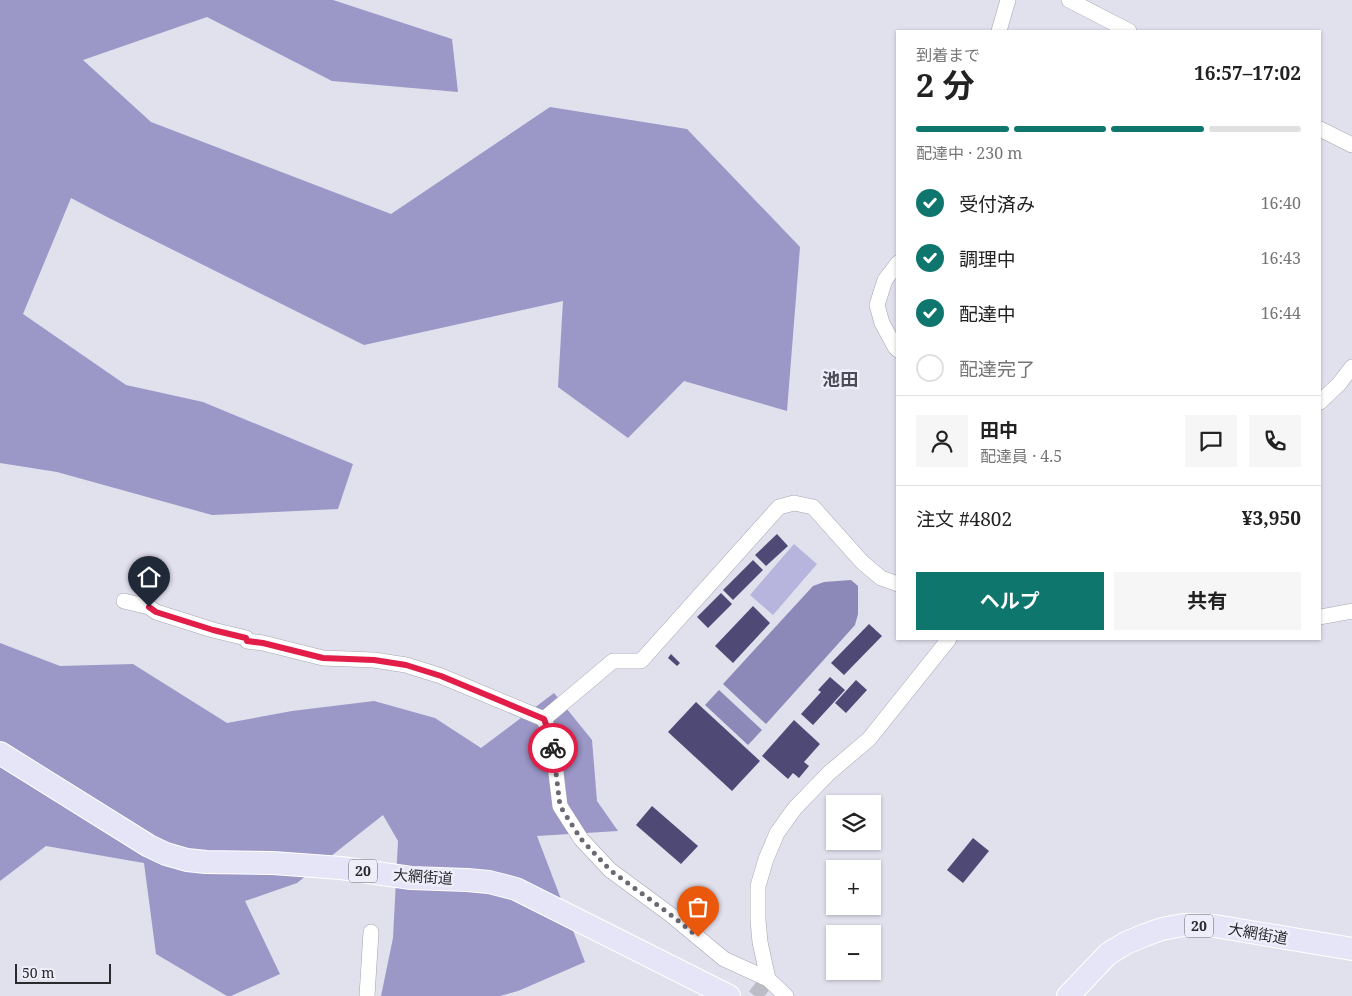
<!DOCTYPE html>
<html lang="ja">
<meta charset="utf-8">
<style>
body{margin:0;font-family:"Noto Serif","Noto Sans JP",serif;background:#f6f6f6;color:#222;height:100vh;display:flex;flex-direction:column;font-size:19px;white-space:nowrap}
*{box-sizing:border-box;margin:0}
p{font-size:16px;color:#767676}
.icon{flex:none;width:28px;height:28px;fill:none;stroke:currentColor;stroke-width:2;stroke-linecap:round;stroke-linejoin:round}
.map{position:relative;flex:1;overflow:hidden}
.panel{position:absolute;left:896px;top:30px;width:425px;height:610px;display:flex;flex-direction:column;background:#fff;border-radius:0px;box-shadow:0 1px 4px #0004}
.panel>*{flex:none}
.controls{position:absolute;left:826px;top:795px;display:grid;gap:10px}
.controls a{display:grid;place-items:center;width:55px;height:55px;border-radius:0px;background:#fff;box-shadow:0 1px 4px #0004;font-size:25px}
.scale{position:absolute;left:15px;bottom:12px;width:96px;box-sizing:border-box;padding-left:5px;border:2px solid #2a2a2f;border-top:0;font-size:14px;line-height:18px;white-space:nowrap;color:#2a2a2f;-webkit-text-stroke:4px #eeeefa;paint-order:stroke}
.pin{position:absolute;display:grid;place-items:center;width:42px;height:42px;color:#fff;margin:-51px -21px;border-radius:50% 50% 50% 0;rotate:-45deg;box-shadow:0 0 5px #0007}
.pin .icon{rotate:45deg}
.courier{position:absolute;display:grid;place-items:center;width:50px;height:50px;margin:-25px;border:4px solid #e11d48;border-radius:50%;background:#fff;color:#222;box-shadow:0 1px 6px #0007}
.headline em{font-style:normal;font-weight:700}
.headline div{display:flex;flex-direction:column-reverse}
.headline{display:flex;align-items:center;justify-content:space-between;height:85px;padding:0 20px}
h1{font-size:32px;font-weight:700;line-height:38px}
.bar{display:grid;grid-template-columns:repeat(4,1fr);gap:8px 5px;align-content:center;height:60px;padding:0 20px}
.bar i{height:6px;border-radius:4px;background:#e0e0e0}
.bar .selected{background:#0f766e}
.bar p{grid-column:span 4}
.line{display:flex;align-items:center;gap:12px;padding:0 20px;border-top:1px solid #e0e0e0}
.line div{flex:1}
.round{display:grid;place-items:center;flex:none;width:52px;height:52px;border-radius:0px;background:#f6f6f6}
ol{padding:0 20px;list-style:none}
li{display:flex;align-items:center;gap:15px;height:55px}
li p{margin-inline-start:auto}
li .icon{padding:5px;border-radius:50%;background:#0f766e;color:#fff;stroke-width:4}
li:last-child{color:#767676}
li i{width:28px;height:28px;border:2px solid #e0e0e0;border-radius:50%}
.primary-button{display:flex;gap:10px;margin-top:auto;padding:10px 20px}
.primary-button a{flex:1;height:58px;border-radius:0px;background:#0f766e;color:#fff;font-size:20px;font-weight:700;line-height:58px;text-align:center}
.primary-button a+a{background:#f6f6f6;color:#222}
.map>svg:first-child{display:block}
.green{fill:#b7b4de}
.forest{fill:#9b97c7}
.water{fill:#8c88b8}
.building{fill:#4e4a75}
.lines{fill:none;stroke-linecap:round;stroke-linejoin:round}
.minor-tunnel{stroke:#bcbcc7;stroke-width:15;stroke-dasharray:15 8;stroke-linecap:butt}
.minor-casing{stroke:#a6a5b1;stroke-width:16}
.primary-casing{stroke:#fff;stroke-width:24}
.minor{stroke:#fff;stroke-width:15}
.primary{stroke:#e6e5f8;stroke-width:22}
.done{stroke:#6a6a72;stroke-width:5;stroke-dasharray:0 9}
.route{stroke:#e11d48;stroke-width:6}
.labels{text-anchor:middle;stroke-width:5;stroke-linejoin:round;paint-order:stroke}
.shield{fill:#eeeefa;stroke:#65656c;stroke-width:1}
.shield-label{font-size:14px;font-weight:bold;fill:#2a2a2f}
.street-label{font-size:15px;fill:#2a2a2f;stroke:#eeeefa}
.quarter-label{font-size:18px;font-weight:bold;fill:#4c4c56;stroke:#eeeefa}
</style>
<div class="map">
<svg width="1352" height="996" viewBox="0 0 1352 996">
<rect width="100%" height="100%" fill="#e1e0ed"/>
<polygon class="green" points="794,544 817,564 773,615 750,595"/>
<g class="forest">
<polygon points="0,0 333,0 452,39 458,92 332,81 207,17 83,60 151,122 391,214 550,107 687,129 800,247 787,411 684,381 628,438 558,387 563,301 364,345 109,218 71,198 23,314 126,385 203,402 353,464 338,509 212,515 57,472 0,463"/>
<polygon points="0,643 60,666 133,664 227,723 292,711 374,701 435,718 481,748 554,693 592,740 597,801 618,831 537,836 585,962 518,991 500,996 381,996 393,938 398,841 383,815 297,883 245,901 280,974 231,996 227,996 156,954 144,863 46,846 0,881"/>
</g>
<g class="water">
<polygon points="851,580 858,586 858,614 855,625 766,724 723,684 813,586 824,582"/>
<polygon points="719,690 762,730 748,745 705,705"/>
</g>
<g class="building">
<polygon points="777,534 788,546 766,566 755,555"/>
<polygon points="753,560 763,570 733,600 723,590"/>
<polygon points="721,593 732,604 708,628 697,617"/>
<polygon points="753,606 770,623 733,663 715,646"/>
<polygon points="869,624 882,636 844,675 831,663"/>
<polygon points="671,654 680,663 677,666 668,658"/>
<polygon points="830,677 845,690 813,725 801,714 821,692 818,690"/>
<polygon points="856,680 867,690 846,713 835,703"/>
<polygon points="696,702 760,761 732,791 668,732"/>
<polygon points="794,720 820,744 804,762 809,766 799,778 793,773 788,779 762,756"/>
<polygon points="652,806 698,846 681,864 636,825"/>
<polygon points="973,838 989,851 963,883 947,870"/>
</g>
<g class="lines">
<polyline class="minor-tunnel" points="755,996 768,979"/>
<defs>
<g id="minor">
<polyline points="1069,0 1129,31"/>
<polyline points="999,31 1008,0"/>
<polyline points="1320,129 1352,145"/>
<polyline points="898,263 885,280 877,305 882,323 895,347 898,350"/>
<polyline points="1320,402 1339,384 1352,367"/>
<polyline points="124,601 149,607 156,612 213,630 246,638 247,641 263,643 323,658 374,660 406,665 441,676 544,719 552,740 560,806 581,839 610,870 671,915 724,959 768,979 786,996"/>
<polyline points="1320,617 1352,611"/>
<polyline points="544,719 613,661 641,661 779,507 794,503 813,507 862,562 881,578 898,584"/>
<polyline points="768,979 760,942 758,920 758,886 766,859 777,833 795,808 829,773 869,739 949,639"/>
<polyline points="367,996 371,932"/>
</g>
<g id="primary">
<polyline points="0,753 149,846 166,854 187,860 206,862 273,863 341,868 411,878 467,880 489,882 516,889 729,996"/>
<polyline points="1068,996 1108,954 1126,943 1145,935 1162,929 1183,925 1215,926 1352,949"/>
</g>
</defs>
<use href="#minor" class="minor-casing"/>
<use href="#primary" class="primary-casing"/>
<use href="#minor" class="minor"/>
<use href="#primary" class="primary"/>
</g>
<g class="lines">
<polyline class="done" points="553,748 560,806 581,839 610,870 671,915 698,937"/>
<polyline class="route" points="149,607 156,612 213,630 246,638 247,641 263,643 323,658 374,660 406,665 441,676 544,719 552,740 553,748"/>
</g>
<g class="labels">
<g class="shield">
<rect x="349" y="859.5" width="28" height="23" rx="4"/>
<rect x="1185" y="914.5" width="28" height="23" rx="4"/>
</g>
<g class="shield-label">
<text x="363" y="876">20</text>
<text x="1199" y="931">20</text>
</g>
<g class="street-label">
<text transform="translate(423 877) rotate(4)" y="5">大網街道</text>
<text transform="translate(1258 934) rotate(10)" y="5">大網街道</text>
</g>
<g class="quarter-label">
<text x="840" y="386">池田</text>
</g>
</g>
</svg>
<div class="controls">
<a><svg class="icon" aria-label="layers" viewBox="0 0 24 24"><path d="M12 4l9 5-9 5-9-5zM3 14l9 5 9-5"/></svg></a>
<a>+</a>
<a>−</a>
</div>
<div class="scale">50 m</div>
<div class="pin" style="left:698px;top:937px;background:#ea580c"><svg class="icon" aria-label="bag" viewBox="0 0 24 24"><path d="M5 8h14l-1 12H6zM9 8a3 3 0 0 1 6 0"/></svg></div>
<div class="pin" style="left:149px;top:607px;background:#1f2937"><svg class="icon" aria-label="home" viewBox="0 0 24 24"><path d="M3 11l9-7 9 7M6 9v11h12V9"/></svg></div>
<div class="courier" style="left:553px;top:748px"><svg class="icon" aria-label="bike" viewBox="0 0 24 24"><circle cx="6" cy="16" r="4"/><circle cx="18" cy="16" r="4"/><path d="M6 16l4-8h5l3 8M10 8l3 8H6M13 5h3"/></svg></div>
<section class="panel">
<div class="headline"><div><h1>2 分</h1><p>到着まで</p></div><em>16:57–17:02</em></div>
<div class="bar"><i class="selected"></i><i class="selected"></i><i class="selected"></i><i></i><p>配達中 · 230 m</p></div>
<ol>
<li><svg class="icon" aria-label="check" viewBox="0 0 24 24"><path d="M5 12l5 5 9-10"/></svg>受付済み<p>16:40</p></li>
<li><svg class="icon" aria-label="check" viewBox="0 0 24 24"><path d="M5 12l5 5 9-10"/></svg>調理中<p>16:43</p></li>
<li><svg class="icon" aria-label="check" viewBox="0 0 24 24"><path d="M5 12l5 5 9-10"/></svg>配達中<p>16:44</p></li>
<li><i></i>配達完了</li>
</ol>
<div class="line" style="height:90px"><a class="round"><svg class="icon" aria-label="person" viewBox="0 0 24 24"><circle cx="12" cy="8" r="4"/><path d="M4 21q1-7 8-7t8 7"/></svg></a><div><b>田中</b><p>配達員 · 4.5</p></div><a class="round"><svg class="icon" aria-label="chat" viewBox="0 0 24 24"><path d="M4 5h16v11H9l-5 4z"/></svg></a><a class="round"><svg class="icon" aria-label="phone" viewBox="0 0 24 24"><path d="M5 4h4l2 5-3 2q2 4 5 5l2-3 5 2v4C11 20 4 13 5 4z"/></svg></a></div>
<div class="line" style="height:65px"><div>注文 #4802</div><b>¥3,950</b></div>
<div class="primary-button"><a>ヘルプ</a><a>共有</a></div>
</section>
</div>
